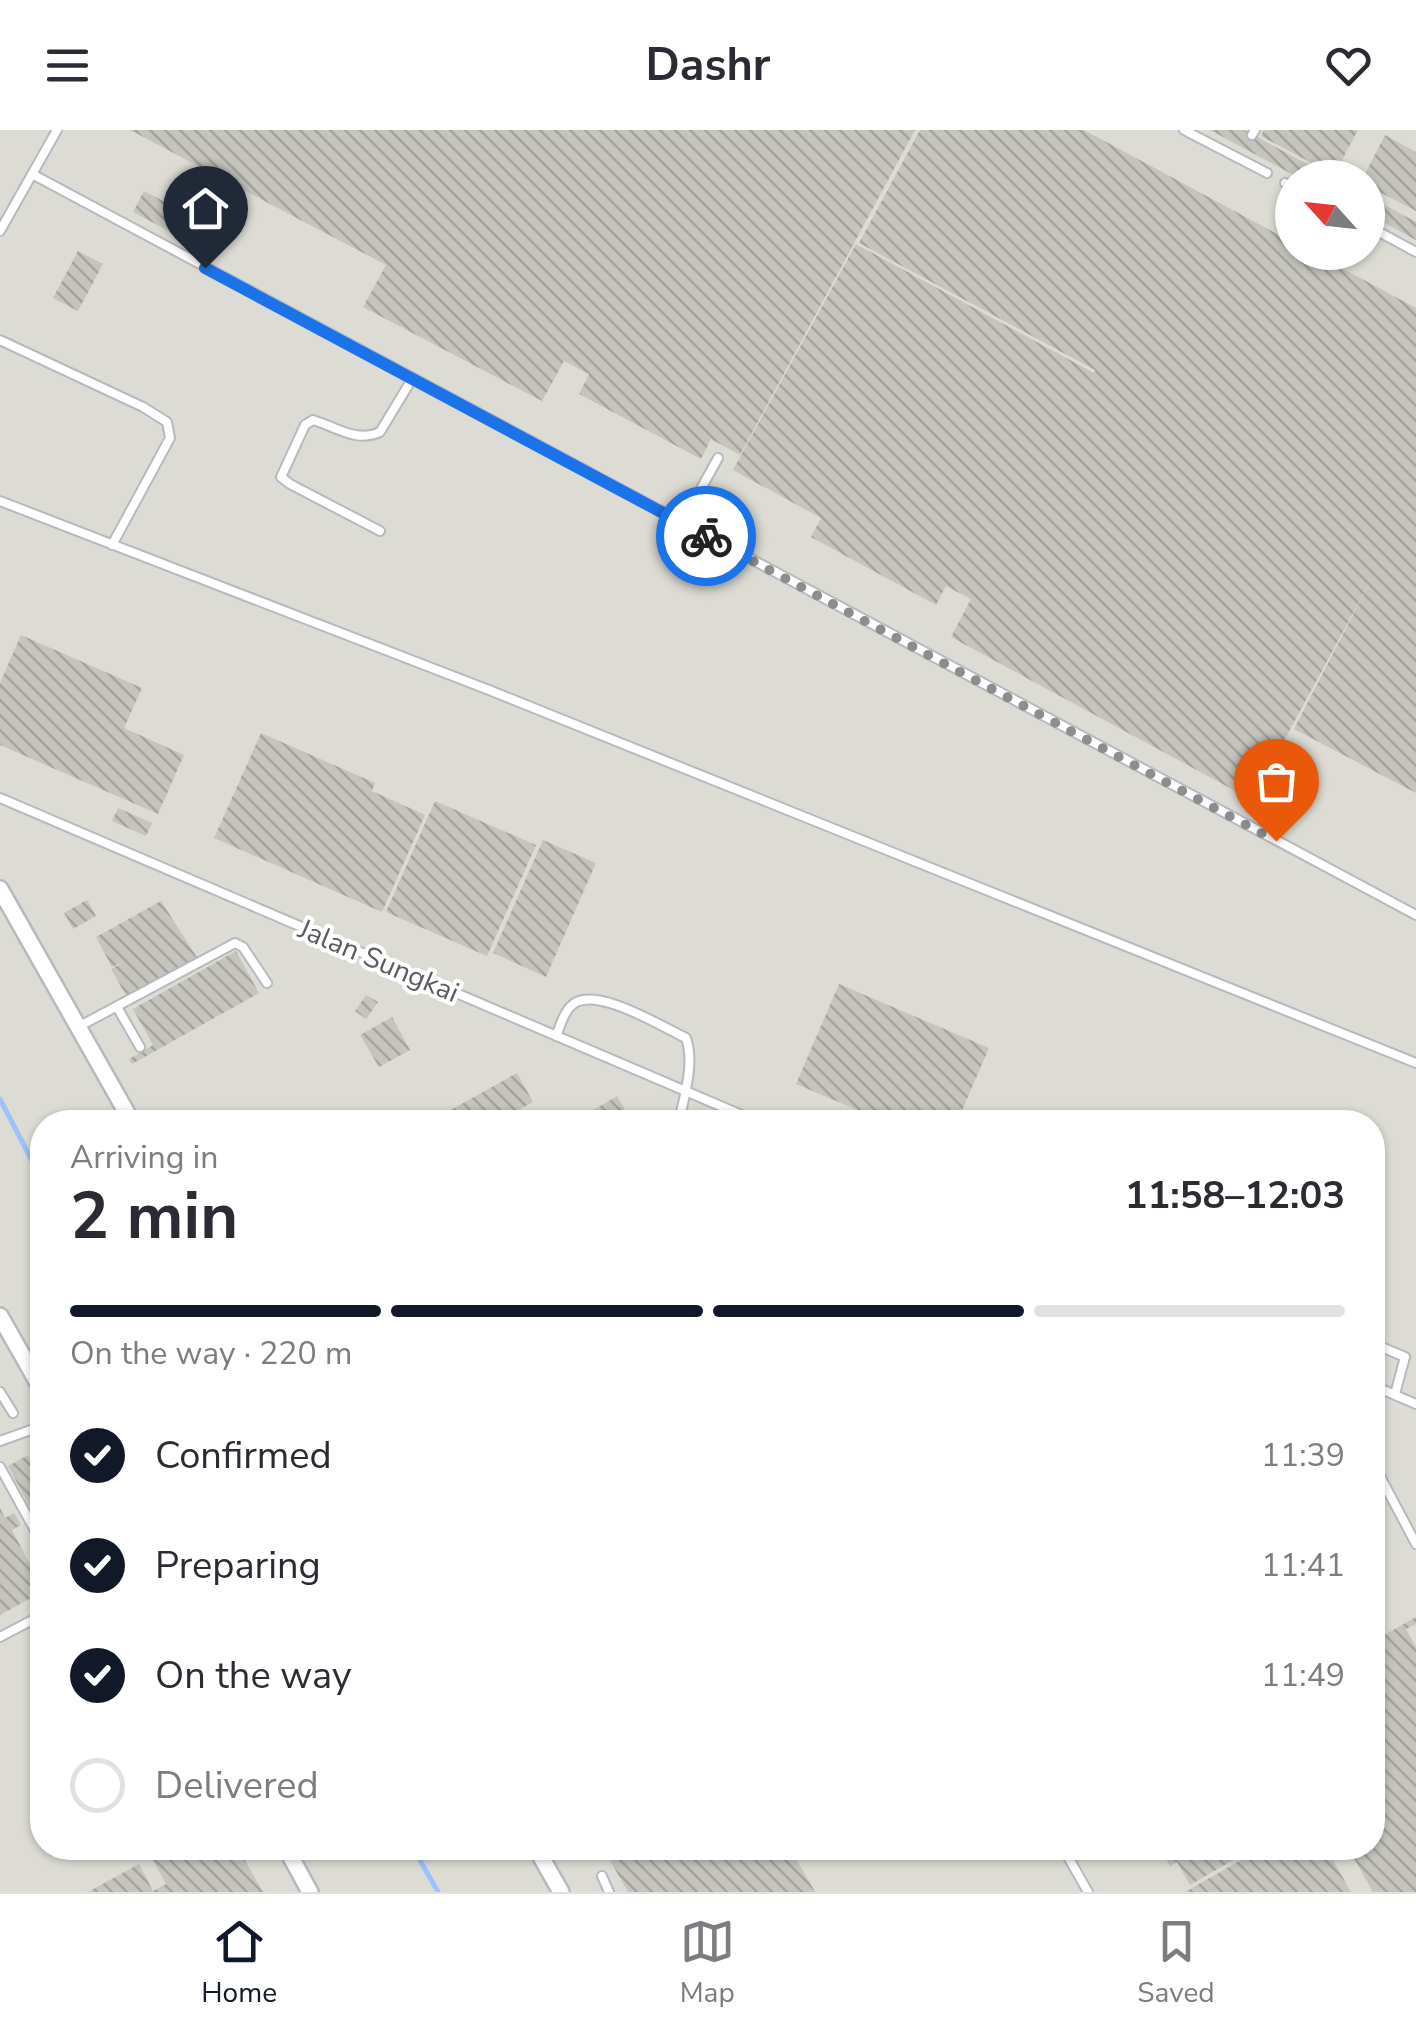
<!DOCTYPE html>
<meta charset="utf-8">
<style>
body{margin:0;font-family:"Nunito Sans",sans-serif;background:#f2f2f3;color:#2b2b33;height:100vh;display:flex;flex-direction:column;font-size:38px;white-space:nowrap}
*{box-sizing:border-box;margin:0}
p{font-size:32px;color:#7c7c81}
.icon{flex:none;width:55px;height:55px;fill:none;stroke:currentColor;stroke-width:2;stroke-linecap:round;stroke-linejoin:round}
.map{position:relative;flex:1;overflow:hidden}
.panel{position:absolute;left:30px;top:980px;width:1355px;height:750px;display:flex;flex-direction:column;background:#fff;border-radius:40px;box-shadow:0 2px 8px #0004}
.panel>*{flex:none}
.needle{width:65px;rotate:297deg}
.fabs{position:absolute;left:1275px;top:30px;display:grid;gap:20px}
.fabs a{display:grid;place-items:center;width:110px;height:110px;border-radius:50%;background:#fff;box-shadow:0 2px 8px #0004;font-size:50px}
.pin{position:absolute;display:grid;place-items:center;width:85px;height:85px;color:#fff;margin:-102px -42px;border-radius:50% 50% 50% 0;rotate:-45deg;box-shadow:0 0 10px #0007}
.pin .icon{rotate:45deg}
.courier{position:absolute;display:grid;place-items:center;width:100px;height:100px;margin:-50px;border:8px solid #1a73e8;border-radius:50%;background:#fff;color:#222;box-shadow:0 2px 12px #0007}
.overview em{font-style:normal;font-weight:700}
.overview div{display:flex;flex-direction:column-reverse}
.overview{display:flex;align-items:center;justify-content:space-between;height:170px;padding:0 40px}
h1{font-size:65px;font-weight:700;line-height:75px}
.bar{display:grid;grid-template-columns:repeat(4,1fr);gap:15px 10px;align-content:center;height:120px;padding:0 40px}
.bar i{height:12px;border-radius:8px;background:#e1e1e2}
.bar .active{background:#111827}
.bar p{grid-column:span 4}
ol{padding:0 40px;list-style:none}
li{display:flex;align-items:center;gap:30px;height:110px}
li p{margin-inline-start:auto}
li .icon{padding:10px;border-radius:50%;background:#111827;color:#fff;stroke-width:4}
li:last-child{color:#7c7c81}
li i{width:55px;height:55px;border:5px solid #e1e1e2;border-radius:50%}
header{display:flex;justify-content:space-between;align-items:center;height:130px;padding:0 40px;background:#fff;font-size:45px;font-weight:700}
.dock{display:flex;justify-content:space-around;align-items:center;height:140px;border-top:2px solid #e1e1e2;background:#fff;font-size:28px;color:#7c7c81}
.dock a{display:grid;justify-items:center;gap:5px}
.dock .active{color:#111827}
.map>svg:first-child{display:block}
.industrial{fill:#dddcd4;fill-rule:evenodd}
.lines{fill:none;stroke-linecap:round;stroke-linejoin:round}
.stream{stroke:#9ec2fd;stroke-width:5}
.building{fill:url(#building-back-hatch)}
.lane-casing{stroke:#b8b9bf;stroke-width:12}
.street-casing{stroke:#b8b9bf;stroke-width:20}
.lane{stroke:#fff;stroke-width:8}
.street{stroke:#fff;stroke-width:15}
.done{stroke:#8c8d8d;stroke-width:10;stroke-dasharray:0 18}
.route{stroke:#1a73e8;stroke-width:12}
.labels{text-anchor:middle;stroke-width:8;stroke-linejoin:round;paint-order:stroke}
.street-label{font-size:28px;fill:#595b61;stroke:#fff}
</style>
<header><svg class="icon" aria-label="menu" viewBox="0 0 24 24"><path d="M4 6h16M4 12h16M4 18h16"/></svg>Dashr<svg class="icon" aria-label="heart" viewBox="0 0 24 24"><path d="M12 20l-8-8c-3-5 5-10 8-4 3-6 11-1 8 4z"/></svg></header>
<div class="map">
<svg width="1416" height="1762" viewBox="0 0 1416 1762">
<defs>
<pattern id="building-back-hatch" width="6" height="6" patternUnits="userSpaceOnUse" patternTransform="scale(2.5)"><rect width="6" height="6" fill="#c6c5bd"/><path d="M-1 5l2 2M0 0l6 6M5-1l2 2" fill="none" stroke="#a4a39d"/></pattern>
</defs>
<rect width="100%" height="100%" fill="#ebebe0"/>
<path class="industrial" d="M0 0H1416V1762H0ZM1292 48H1368V122H1292ZM42 992H1372V1718H42Z"/>
<g class="lines">
<g class="stream">
<polyline points="0,969 42,1050"/>
<polyline points="413,1718 438,1762"/>
</g>
</g>
<g class="building">
<polygon points="130,0 915,0 740,325 711,309 701,329 579,264 589,244 564,231 542,271 363,177 386,135"/>
<polygon points="920,0 1084,0 1292,112 1292,122 1312,122 1416,178 1416,663 1294,599 1372,448 1252,670 951,507 971,469 946,456 936,475 811,407 821,388 733,340 856,114 1094,243 1095,240 859,113"/>
<polygon points="1210,0 1244,0 1333,48 1299,48"/>
<polygon points="1264,0 1358,0 1334,45 1261,6"/>
<polygon points="1385,5 1416,22 1416,81 1368,56 1368,48 1363,48"/>
<polygon points="144,61 223,103 212,124 133,82"/>
<polygon points="1368,66 1416,92 1416,110 1368,84"/>
<polygon points="78,121 103,134 78,181 53,168"/>
<polygon points="21,505 142,558 124,598 184,625 158,684 0,615 0,553"/>
<polygon points="261,603 375,653 372,661 425,685 382,782 214,708"/>
<polygon points="435,671 536,715 487,826 386,782"/>
<polygon points="118,678 152,693 146,706 112,691"/>
<polygon points="543,710 596,733 546,847 493,823"/>
<polygon points="87,770 96,786 73,799 64,783"/>
<polygon points="161,771 198,829 128,869 111,839 126,831 112,837 96,807"/>
<polygon points="236,821 259,863 132,934 129,929 153,915 133,879"/>
<polygon points="839,854 989,918 957,992 886,992 796,954"/>
<polygon points="366,865 378,872 366,889 355,881"/>
<polygon points="392,887 410,920 379,937 360,905"/>
<polygon points="517,943 533,972 496,992 429,992"/>
<polygon points="617,966 632,992 572,992 585,985"/>
<polygon points="28,1325 42,1352 42,1370 30,1377 8,1336"/>
<polygon points="0,1378 5,1388 14,1383 21,1395 12,1400 42,1457 42,1462 0,1485"/>
<polygon points="1416,1487 1416,1494 1406,1499 1416,1517 1416,1762 1373,1762 1348,1718 1372,1718 1372,1512"/>
<polygon points="146,1718 238,1718 263,1762 88,1762 139,1734 153,1761 166,1754"/>
<polygon points="603,1718 790,1718 815,1762 628,1762"/>
<polygon points="1159,1718 1254,1718 1190,1755 1177,1732 1170,1736"/>
<polygon points="1262,1718 1326,1718 1351,1762 1185,1762"/>
</g>
<g class="lines">
<defs>
<g id="lane">
<polyline points="1184,0 1267,43"/>
<polyline points="1252,5 1255,0"/>
<polyline points="32,44 1416,785"/>
<polyline points="1285,53 1292,57"/>
<polyline points="1368,96 1416,122"/>
<polyline points="0,101 57,0"/>
<polyline points="0,210 143,277 167,292 170,308 112,415"/>
<polyline points="0,371 489,560 1416,933"/>
<polyline points="682,393 718,328"/>
<path d="M380 401 290 354 281 347 305 295 313 290C336 297 357 313 380 302L412 249"/>
<polyline points="0,668 758,992"/>
<polyline points="117,877 140,917"/>
<polyline points="78,897 235,813 243,817 267,853"/>
<path d="M556 906C560 897 563 884 570 877 591 852 662 897 686 908 695 934 684 966 679 992"/>
<polyline points="1372,1213 1405,1227 1395,1264"/>
<polyline points="1372,1255 1416,1274"/>
<polyline points="0,1262 13,1283"/>
<polyline points="0,1311 42,1296"/>
<polyline points="1372,1322 1373,1333 1416,1414"/>
<polyline points="0,1337 42,1413"/>
<polyline points="0,1507 42,1485"/>
<polyline points="1063,1718 1088,1762"/>
<polyline points="602,1746 609,1762"/>
</g>
<g id="street">
<polyline points="0,759 132,992"/>
<polyline points="0,1186 42,1260"/>
<polyline points="286,1718 310,1762"/>
<polyline points="536,1718 561,1762"/>
</g>
</defs>
<use href="#lane" class="lane-casing"/>
<use href="#street" class="street-casing"/>
<use href="#lane" class="lane"/>
<use href="#street" class="street"/>
</g>
<g class="lines">
<polyline class="done" points="706,406 1276,711"/>
<polyline class="route" points="205,138 706,406"/>
</g>
<g class="labels">
<g class="street-label">
<text transform="translate(379 830) rotate(23)" y="10">Jalan Sungkai</text>
</g>
</g>
</svg>
<div class="fabs">
<a><svg class="needle" viewBox="-14 -14 28 28"><path d="M0-13l5 13h-10z" fill="#e53935"/><path d="M0 13l5-13h-10z" fill="#7c7c81"/></svg></a>
</div>
<div class="pin" style="left:1276px;top:711px;background:#ea580c"><svg class="icon" aria-label="bag" viewBox="0 0 24 24"><path d="M5 8h14l-1 12H6zM9 8a3 3 0 0 1 6 0"/></svg></div>
<div class="pin" style="left:205px;top:138px;background:#1f2937"><svg class="icon" aria-label="home" viewBox="0 0 24 24"><path d="M3 11l9-7 9 7M6 9v11h12V9"/></svg></div>
<div class="courier" style="left:706px;top:406px"><svg class="icon" aria-label="bike" viewBox="0 0 24 24"><circle cx="6" cy="16" r="4"/><circle cx="18" cy="16" r="4"/><path d="M6 16l4-8h5l3 8M10 8l3 8H6M13 5h3"/></svg></div>
<section class="panel">
<div class="overview"><div><h1>2 min</h1><p>Arriving in</p></div><em>11:58–12:03</em></div>
<div class="bar"><i class="active"></i><i class="active"></i><i class="active"></i><i></i><p>On the way · 220 m</p></div>
<ol>
<li><svg class="icon" aria-label="check" viewBox="0 0 24 24"><path d="M5 12l5 5 9-10"/></svg>Confirmed<p>11:39</p></li>
<li><svg class="icon" aria-label="check" viewBox="0 0 24 24"><path d="M5 12l5 5 9-10"/></svg>Preparing<p>11:41</p></li>
<li><svg class="icon" aria-label="check" viewBox="0 0 24 24"><path d="M5 12l5 5 9-10"/></svg>On the way<p>11:49</p></li>
<li><i></i>Delivered</li>
</ol>
</section>
</div>
<nav class="dock">
<a class="active"><svg class="icon" aria-label="home" viewBox="0 0 24 24"><path d="M3 11l9-7 9 7M6 9v11h12V9"/></svg>Home</a>
<a><svg class="icon" aria-label="map" viewBox="0 0 24 24"><path d="M3 6l6-2 6 2 6-2v14l-6 2-6-2-6 2zM9 4v14M15 6v14"/></svg>Map</a>
<a><svg class="icon" aria-label="saved" viewBox="0 0 24 24"><path d="M7 4h10v16l-5-4-5 4z"/></svg>Saved</a>
</nav>
